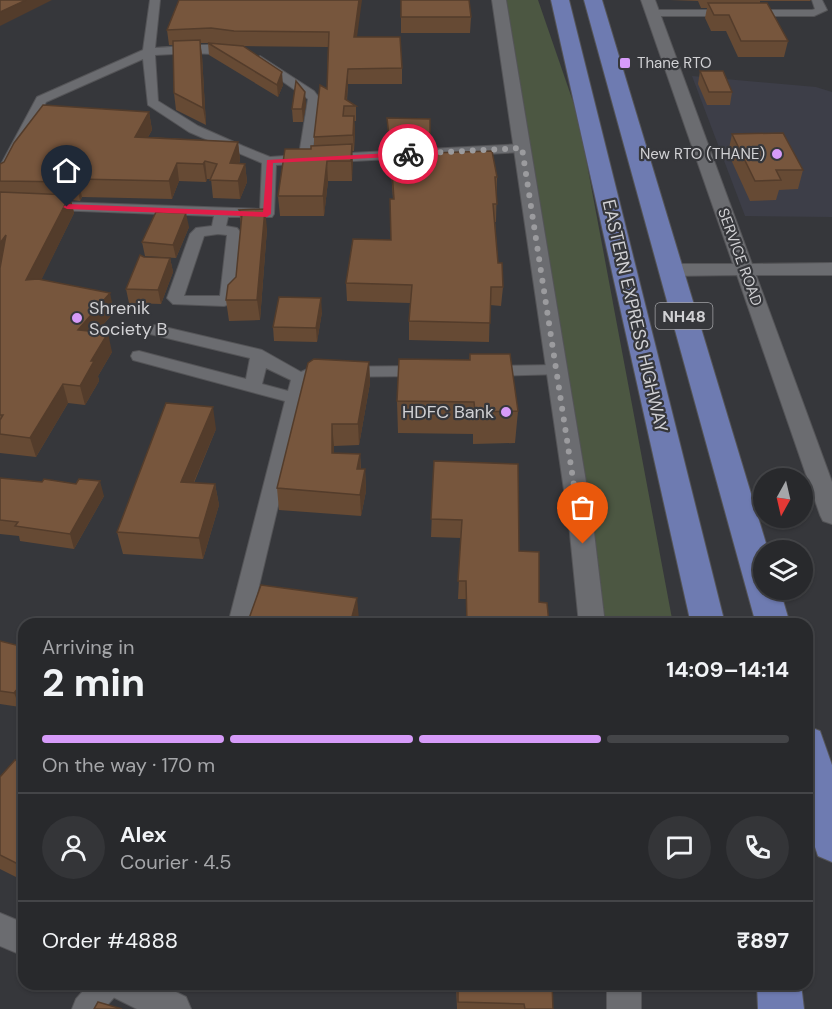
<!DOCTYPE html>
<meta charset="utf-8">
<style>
body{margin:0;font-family:"DM Sans",sans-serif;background:#343538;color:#f1f3f6;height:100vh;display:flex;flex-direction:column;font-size:22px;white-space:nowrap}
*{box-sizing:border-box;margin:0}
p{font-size:20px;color:#a5a6a9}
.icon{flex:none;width:33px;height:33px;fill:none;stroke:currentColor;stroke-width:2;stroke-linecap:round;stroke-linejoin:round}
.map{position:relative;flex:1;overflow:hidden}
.side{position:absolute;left:18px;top:618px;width:795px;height:372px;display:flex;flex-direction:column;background:#28292c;border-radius:18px;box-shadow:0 2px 4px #0004,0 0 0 2px #444548}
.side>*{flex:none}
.needle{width:39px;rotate:188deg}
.tools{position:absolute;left:753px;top:468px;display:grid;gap:12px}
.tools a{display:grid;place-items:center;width:60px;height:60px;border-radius:50%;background:#28292c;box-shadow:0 2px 4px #0004,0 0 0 2px #444548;font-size:30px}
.pin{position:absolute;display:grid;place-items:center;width:51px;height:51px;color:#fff;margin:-62px -26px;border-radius:50% 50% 50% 0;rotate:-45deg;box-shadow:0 0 6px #0007}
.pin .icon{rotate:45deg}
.courier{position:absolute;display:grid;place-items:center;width:60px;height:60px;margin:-30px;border:4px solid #e11d48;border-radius:50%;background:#fff;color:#222;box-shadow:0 2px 8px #0007}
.overview em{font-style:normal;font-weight:700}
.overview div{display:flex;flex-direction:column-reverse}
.overview{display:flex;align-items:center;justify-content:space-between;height:102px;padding:0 24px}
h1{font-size:39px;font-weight:700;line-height:45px}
.bar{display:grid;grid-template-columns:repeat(4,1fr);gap:9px 6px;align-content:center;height:72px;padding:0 24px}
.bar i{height:8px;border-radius:4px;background:#444548}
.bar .selected{background:#d69bf9}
.bar p{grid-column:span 4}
.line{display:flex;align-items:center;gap:15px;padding:0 24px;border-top:2px solid #444548}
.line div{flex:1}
.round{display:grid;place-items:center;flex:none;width:63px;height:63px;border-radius:32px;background:#343538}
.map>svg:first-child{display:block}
.built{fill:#3d3e48}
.green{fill:#4c5742}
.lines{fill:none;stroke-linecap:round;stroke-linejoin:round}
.minor-casing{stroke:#545457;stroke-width:2}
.tertiary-casing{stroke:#545457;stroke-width:2}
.trunk-casing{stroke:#545457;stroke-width:2}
.minor{fill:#6b6c70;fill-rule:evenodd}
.tertiary{fill:#6b6c70;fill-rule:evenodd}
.trunk{fill:#6e7bb1;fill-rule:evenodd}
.wall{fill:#664a34}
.shaded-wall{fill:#533c2b}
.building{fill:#77563d;stroke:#533c2b;stroke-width:1.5}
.route{fill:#e11d48}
.done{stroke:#9b9b9e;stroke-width:6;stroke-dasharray:0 10.8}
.poi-dot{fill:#d69bf9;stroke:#36373b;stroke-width:2}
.labels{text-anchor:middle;stroke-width:4.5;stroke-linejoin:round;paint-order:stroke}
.far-poi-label{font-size:15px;fill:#d1d1d4;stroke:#36373b;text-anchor:start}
.far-street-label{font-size:15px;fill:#d1d1d4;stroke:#36373b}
.shield{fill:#36373b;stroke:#a2a3a6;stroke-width:1.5}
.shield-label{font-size:16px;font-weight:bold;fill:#d1d1d4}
.poi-label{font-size:18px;fill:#d1d1d4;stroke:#36373b;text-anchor:start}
.street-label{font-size:18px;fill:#d1d1d4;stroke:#36373b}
</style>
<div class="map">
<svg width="832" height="1009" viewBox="0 0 832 1009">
<rect width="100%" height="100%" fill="#36373b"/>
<polygon class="built" points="692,76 816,87 832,92 832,217 745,216"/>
<polygon class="green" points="505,0 538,0 578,116 673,624 598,624"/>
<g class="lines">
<defs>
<g id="minor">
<path d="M150 0H160L155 48C173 47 226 40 239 51L233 55 192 53 155 55 158 101 198 126 243 146 270 157 299 155 308 99 256 63 254 60 260 56 314 91 320 99 312 155 522 144 529 148 522 152 276 165 274 214 272 217H228L226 226 237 228 242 234 236 297 230 304 224 306 173 304 167 298 190 234 196 228 212 226 214 216 0 208V200L260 209 262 163 189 132 148 105 143 59 46 102 7 179 0 183V166L37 97 143 50ZM218 234 227 235 220 296H184L204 236Z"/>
<polygon points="812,0 822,0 827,10 814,16 652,16 646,13 652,10 812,10 815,9"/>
<path d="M156 325 262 350 301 372 312 367 425 366 431 367 434 371 431 375 425 376 316 377 307 384 250 624H228L285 401 133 360 131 356 133 352 139 351 246 379 250 358 150 334 148 330 150 326ZM266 368 291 380 288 391 262 384Z"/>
<polygon points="557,365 563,366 566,370 563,374 487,376 481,375 478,371 481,367 487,366"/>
<polygon points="89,984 121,984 117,994 104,1009 72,1009 76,999"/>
</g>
<g id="tertiary">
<polygon points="492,0 506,0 593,524 605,624 579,624 569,524"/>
<polygon points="641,0 655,0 752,264 832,263 832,275 756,275 832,482 832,524 823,521 820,515 737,275 671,276 664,274 661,270 664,266 671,264 733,264"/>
<polygon points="0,913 24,923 24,956 0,946"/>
<polygon points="106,984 160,984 186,997 191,1009 137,1009 111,996"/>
<rect x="607" y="984" width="34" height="25"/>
</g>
<g id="trunk">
<polygon points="551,0 569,0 725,624 691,624"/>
<polygon points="584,0 602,0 768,550 764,550 764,590 780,590 790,624 756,624"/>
<polygon points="807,726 820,731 832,765 832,862 818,856 807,823"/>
<polygon points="757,984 801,984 804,1009 758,1009"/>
</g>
</defs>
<use href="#minor" class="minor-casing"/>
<use href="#tertiary" class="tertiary-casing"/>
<use href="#trunk" class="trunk-casing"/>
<use href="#minor" class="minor"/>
<use href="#tertiary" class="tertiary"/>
<use href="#trunk" class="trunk"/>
</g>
<g class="wall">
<polygon points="179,0 357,37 402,68 402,84 348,84 347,101 356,106 356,121 354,121 355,131 354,151 352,151 352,181 328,181 324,216 280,216 278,196 314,146 314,137 327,89 328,47 241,46 283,85 278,97 209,55 208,43 229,45 213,43 200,43 202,56 206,125 176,110 174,93 173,45 169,45 167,30"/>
<polygon points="401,0 471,17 470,33 401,33"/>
<polygon points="670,0 811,0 810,1 760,1 760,3 788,41 784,57 738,57 726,31 711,31 705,18 707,8 701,8 698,1"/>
<polygon points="700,71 732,92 730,105 707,105 698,84"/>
<polygon points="306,104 303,122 293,122 292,109"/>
<polygon points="149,112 152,130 148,137 238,142 240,160 239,164 245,164 247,182 240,199 213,198 211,179 207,179 206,182 179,181 172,199 82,197 80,201 71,200 74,213 41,280 114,312 97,332 112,352 98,376 99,381 85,405 68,403 36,457 0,453 0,164"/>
<polygon points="387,118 430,119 430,153 497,177 496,222 495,222 498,263 503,287 501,306 490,305 489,342 409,340 409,321 410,303 347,301 346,283 391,240 393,199"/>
<polygon points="732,134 803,170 798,189 779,190 776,200 750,201 728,153"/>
<polygon points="239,210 267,229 260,320 229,321 226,300 236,277 241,225"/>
<polygon points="189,227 176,258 145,256 142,242"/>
<polygon points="144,257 170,258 173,272 161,304 129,303 126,289"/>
<polygon points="322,312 317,342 274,341 273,327"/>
<polygon points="470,354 518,411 515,443 473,444 473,434 398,433 397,401 469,360"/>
<polygon points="369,362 370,383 359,445 334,446 334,453 360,454 361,469 365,469 366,491 361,516 279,510 277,488"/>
<polygon points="216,429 194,483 215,484 219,505 203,559 123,554 117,532"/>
<polygon points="434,461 519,551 539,602 549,624 466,624 466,599 458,599 461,538 431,537"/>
<polygon points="0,478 104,496 74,549 20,541 19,536 0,534"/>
<polygon points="0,641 24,647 24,702 20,707 0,704"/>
<polygon points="24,764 24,881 0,869 0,777"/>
<polygon points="456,984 552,984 553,1009 457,1009"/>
</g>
<g class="shaded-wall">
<polygon points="26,0 52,0 0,26 0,12"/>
<polygon points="359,0 362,0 355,52 354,37"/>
<polygon points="200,40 202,56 206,125 203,108"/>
<polygon points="348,69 348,84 346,106 345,99"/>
<polygon points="282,72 283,85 278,97 277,85"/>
<polygon points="305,92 306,104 303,122 302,109"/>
<polygon points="149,112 152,130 138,154 135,137"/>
<polygon points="354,116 355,131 354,151 353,135"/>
<polygon points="238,142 240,160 232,181 230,163"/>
<polygon points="352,144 353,163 352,181 351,161"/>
<polygon points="205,161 207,179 206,182 203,164"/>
<polygon points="327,161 328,181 324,216 323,196"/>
<polygon points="177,163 179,181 172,199 169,181"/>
<polygon points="245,164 247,182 240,199 238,181"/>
<polygon points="78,179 82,197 80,201 76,182"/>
<polygon points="70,195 74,213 32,299 26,280"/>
<polygon points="265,209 267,229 260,320 257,300"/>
<polygon points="186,213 189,227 176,258 173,245"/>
<polygon points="6,235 0,266 0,243"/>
<polygon points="170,258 173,272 161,304 158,290"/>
<polygon points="110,293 114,312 82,349 78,330"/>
<polygon points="321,298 322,312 317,342 316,328"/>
<polygon points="108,333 112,352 98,376 99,381 85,405 80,386 91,361"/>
<polygon points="369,362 370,383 359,445 358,424"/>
<polygon points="63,384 68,403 36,457 30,438"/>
<polygon points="213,407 216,429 185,503 181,482"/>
<polygon points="332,424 334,446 334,475 332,453"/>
<polygon points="360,454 361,476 357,469"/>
<polygon points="365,469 366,491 361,516 360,495"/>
<polygon points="100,481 104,496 74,549 70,534"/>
<polygon points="215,484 219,505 203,559 199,538"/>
<polygon points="357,598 359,619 357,624 350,624"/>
<polygon points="24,681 24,702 20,707 14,693"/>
<polygon points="24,857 24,876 18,864"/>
</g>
<g class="building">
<polygon points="0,0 26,0 0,12"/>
<polygon points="179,0 359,0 354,37 400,37 402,68 348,69 345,99 356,106 344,106 343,116 354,116 353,135 314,137 320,85 327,89 329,32 234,31 211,28 167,30"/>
<polygon points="401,0 469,0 471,17 401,17"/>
<polygon points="708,3 767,3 788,41 741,41 729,15 714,15"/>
<polygon points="200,40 203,108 174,93 173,41"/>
<polygon points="208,43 243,46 282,72 277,85"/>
<polygon points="700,71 723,71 732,92 709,92"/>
<polygon points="296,81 305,92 302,109 292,109"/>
<polygon points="43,105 149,112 135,137 238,142 230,163 245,164 238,181 210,180 217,164 205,161 203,164 177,163 169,181 78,179 76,182 0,181 0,164 4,162 14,143"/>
<polygon points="387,118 430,119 430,133 389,136"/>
<polygon points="783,133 803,170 776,170 781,180 755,181 732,134"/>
<polygon points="430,142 430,153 492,151 497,177 495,177 497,204 493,204 498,263 502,263 503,287 491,287 490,323 409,321 412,285 346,283 353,239 391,240 390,199 394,199 390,144"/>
<polygon points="352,144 351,161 327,161 323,196 278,196 285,149 311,149 311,146"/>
<polygon points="0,192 70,195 26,280 38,279 110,293 78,330 108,333 91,361 94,361 80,386 63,384 30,438 0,434 0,420 3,415 0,415 0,268 6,235 0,243"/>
<polygon points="265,209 257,300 226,300 228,285 236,277 242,214 239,210"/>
<polygon points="156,212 186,213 173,245 142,242"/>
<polygon points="140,255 144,257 170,258 158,290 126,289"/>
<polygon points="279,297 321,298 316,328 273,327"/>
<polygon points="470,354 510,354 518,411 475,412 474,402 397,401 399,359 470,360"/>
<polygon points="314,359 369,362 358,424 332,424 332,453 360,454 357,469 365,469 360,495 277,488 308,363"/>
<polygon points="166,403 213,407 181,482 215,484 199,538 117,532"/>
<polygon points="434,461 518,464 519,551 539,552 539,602 547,603 549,624 467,624 466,581 458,581 462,520 431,519"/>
<polygon points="0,478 42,482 44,479 76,484 79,479 100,481 70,534 15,526 18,522 0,520"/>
<polygon points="261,585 357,598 350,624 247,624"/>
<polygon points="0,641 24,647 24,681 14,693 0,691"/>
<polygon points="15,760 24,764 24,857 18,864 0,855 0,777"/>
<polygon points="458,984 552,984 553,1009 525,1009 524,1004 458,1002"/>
<polygon points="98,1002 122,1009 94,1009"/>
</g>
<polygon class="route" points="408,152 411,156 273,163 271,214 267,217 67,209 63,207 67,204 263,212 267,160"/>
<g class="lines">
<polyline class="done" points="408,154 522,148 583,544"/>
</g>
<g class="poi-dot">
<rect x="619" y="57" width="12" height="12" rx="3"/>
<circle cx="777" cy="154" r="6"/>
<circle cx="77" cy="318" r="6"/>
<circle cx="506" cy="412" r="6"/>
</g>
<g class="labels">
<g class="far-poi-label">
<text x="637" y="68">Thane RTO</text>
<text x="765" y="159" text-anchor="end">New RTO (THANE)</text>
</g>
<g class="far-street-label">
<text transform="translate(740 257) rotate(70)" y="5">SERVICE ROAD</text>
</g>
<rect class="shield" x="655.5" y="303" width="57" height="26" rx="4.5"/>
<g class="shield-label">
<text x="684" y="322">NH48</text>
</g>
<g class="poi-label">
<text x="89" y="314">Shrenik<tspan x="89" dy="21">Society B</tspan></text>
<text x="494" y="418" text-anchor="end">HDFC Bank</text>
</g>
<g class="street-label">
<text transform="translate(635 316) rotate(77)" y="6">EASTERN EXPRESS HIGHWAY</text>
</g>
</g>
</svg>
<div class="tools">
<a><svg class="needle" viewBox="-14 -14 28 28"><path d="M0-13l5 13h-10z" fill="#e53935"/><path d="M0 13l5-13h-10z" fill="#a5a6a9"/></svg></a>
<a><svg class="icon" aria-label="layers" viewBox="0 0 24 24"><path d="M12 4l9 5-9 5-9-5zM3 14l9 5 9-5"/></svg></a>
</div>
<div class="pin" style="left:583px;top:544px;background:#ea580c"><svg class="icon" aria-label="bag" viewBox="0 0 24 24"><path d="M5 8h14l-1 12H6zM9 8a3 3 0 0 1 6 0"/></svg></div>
<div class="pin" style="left:67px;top:207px;background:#1f2937"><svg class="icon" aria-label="home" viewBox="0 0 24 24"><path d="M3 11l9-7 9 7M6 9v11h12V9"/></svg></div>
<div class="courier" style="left:408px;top:154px"><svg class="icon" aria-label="bike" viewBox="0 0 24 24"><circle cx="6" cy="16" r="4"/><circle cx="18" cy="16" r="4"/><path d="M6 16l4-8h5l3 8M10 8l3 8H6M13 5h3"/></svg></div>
<section class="side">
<div class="overview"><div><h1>2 min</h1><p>Arriving in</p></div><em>14:09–14:14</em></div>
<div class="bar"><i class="selected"></i><i class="selected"></i><i class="selected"></i><i></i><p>On the way · 170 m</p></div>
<div class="line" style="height:108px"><a class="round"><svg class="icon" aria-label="person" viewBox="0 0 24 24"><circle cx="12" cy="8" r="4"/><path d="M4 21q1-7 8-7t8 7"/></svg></a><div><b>Alex</b><p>Courier · 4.5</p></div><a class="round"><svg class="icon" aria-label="chat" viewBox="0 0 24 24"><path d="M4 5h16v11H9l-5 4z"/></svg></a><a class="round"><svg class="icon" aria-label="phone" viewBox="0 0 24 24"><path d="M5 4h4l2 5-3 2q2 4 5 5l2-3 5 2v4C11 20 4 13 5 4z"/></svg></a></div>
<div class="line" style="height:78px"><div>Order #4888</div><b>₹897</b></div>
</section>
</div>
